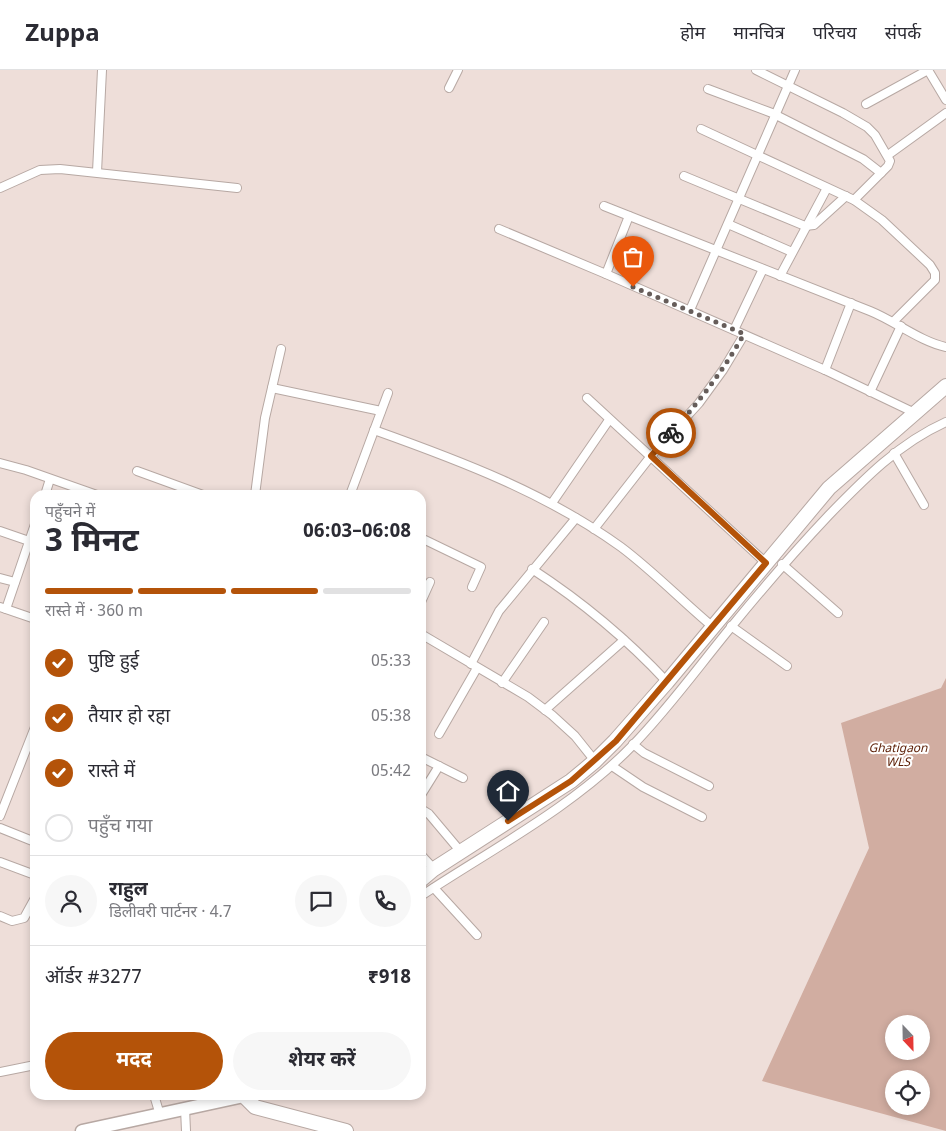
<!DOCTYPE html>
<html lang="hi">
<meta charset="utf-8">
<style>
body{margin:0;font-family:Georgia,"Noto Sans Devanagari",serif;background:#f7f7f7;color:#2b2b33;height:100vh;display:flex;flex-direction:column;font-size:19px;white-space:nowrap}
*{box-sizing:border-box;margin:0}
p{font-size:16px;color:#7c7c81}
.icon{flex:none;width:28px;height:28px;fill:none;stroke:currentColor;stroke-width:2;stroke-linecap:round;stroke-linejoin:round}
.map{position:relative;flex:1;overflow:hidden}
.sheet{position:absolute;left:30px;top:420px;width:396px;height:610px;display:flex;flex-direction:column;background:#fff;border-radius:15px;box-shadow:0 2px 8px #0003}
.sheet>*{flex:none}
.needle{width:32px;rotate:158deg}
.buttons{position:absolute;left:885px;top:945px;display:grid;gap:10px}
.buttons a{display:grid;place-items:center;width:45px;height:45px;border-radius:50%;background:#fff;box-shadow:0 2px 8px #0003;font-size:25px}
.pin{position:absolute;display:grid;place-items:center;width:42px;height:42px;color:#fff;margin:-51px -21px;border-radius:50% 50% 50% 0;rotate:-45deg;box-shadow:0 0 5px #0007}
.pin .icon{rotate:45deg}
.courier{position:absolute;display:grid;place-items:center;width:50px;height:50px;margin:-25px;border:4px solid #b45309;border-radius:50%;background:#fff;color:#222;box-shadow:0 1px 6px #0007}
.summary em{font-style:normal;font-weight:700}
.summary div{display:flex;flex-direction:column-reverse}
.summary{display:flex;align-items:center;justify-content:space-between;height:85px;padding:0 15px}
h1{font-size:32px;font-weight:700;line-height:38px}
.bar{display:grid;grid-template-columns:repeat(4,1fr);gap:8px 5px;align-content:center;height:60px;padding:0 15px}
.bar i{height:6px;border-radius:4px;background:#e1e1e2}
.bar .current{background:#b45309}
.bar p{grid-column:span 4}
.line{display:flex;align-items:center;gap:12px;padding:0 15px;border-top:1px solid #e1e1e2}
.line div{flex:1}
.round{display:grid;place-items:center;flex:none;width:52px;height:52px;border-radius:26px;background:#f7f7f7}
ol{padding:0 15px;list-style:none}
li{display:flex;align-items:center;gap:15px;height:55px}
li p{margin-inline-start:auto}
li .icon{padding:5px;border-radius:50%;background:#b45309;color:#fff;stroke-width:4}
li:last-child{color:#7c7c81}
li i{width:28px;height:28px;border:2px solid #e1e1e2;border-radius:50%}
.button{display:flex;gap:10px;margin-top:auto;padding:10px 15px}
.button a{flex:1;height:58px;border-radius:30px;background:#b45309;color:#fff;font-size:20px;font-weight:700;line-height:58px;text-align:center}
.button a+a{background:#f7f7f7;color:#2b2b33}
header{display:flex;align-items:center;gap:30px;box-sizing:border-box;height:70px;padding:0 25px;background:#fff;border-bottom:1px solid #e1e1e2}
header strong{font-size:24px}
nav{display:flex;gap:28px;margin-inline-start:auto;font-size:18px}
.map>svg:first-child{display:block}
.green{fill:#d1ada1;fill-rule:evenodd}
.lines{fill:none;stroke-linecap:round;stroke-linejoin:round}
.minor-casing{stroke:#b7a8a3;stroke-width:10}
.primary-casing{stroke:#b7a8a3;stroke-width:15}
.trunk-casing{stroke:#b7a8a3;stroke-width:16}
.minor{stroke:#fff;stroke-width:8}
.primary{stroke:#fff;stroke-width:12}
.trunk{stroke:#fff;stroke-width:14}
.done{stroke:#665d5a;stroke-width:5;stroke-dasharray:0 9}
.route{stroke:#b45309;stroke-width:6}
.labels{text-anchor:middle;stroke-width:4;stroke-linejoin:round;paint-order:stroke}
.park-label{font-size:12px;font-style:italic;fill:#5b1d04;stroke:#fff}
</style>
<header>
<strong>Zuppa</strong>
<nav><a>होम</a><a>मानचित्र</a><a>परिचय</a><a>संपर्क</a></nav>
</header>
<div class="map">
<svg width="946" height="1061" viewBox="0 0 946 1061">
<rect width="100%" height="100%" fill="#eeded9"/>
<path class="green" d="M946 608V1061L762 1011 869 778 841 653 941 618ZM894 954H921V981H894ZM894 1009H921V1036H894Z"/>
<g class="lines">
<defs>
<g id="minor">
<polyline points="756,0 843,43 867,57 875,65 890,91 888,96 854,130"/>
<polyline points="928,0 946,30"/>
<polyline points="449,18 458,0"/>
<polyline points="708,19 772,43 863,89 881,103"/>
<polyline points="866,34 928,0"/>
<polyline points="701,59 854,130 882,150 930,195 935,203 935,210 894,251"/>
<polyline points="888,85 946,43"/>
<polyline points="97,102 102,0"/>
<polyline points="684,106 805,156 814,155 846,126"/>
<polyline points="0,118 40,100 60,99 237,118"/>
<path d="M604 136 870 241C895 251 921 272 946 277"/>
<polyline points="728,154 792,182"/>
<polyline points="499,159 606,204 629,146"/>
<polyline points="606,204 825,300 915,343"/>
<polyline points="780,206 827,118"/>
<polyline points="690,240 795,0"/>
<polyline points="734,260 763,199"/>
<polyline points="825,300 851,233"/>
<polyline points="272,318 381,341"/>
<polyline points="870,322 901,256"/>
<polyline points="587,328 766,493"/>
<path d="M374 360C461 391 546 423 621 477 653 501 682 531 713 557"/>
<polyline points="894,383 924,435"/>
<polyline points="0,393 26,400 97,425"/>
<polyline points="137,401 203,425"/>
<polyline points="45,425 50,409"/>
<polyline points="255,425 265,348 281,279"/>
<polyline points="350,425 388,323"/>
<polyline points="552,433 609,350"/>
<polyline points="594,459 651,386 699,333 723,300 744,265"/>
<polyline points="0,461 29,471"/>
<polyline points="421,468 481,497 472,517"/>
<polyline points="782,494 838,543"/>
<path d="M532 499C581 531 627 569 667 612"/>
<polyline points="0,508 15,512"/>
<polyline points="421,532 430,512"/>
<polyline points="0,537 35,549"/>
<polyline points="6,539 35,454"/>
<polyline points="731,556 787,596"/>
<polyline points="421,564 528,627 552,645 575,666 595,691"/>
<polyline points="471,594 499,541 576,448"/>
<polyline points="502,613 544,552"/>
<polyline points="545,640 624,570"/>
<polyline points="439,664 477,598"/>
<polyline points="633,674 644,683 709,716"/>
<polyline points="421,687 463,708"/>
<polyline points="612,696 643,717 702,747"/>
<polyline points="421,725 439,696"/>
<polyline points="421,739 429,744 461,782"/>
<polyline points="0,746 35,657"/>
<polyline points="0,758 35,772"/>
<polyline points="421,785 434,799"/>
<polyline points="0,792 35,805"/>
<polyline points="434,818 477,865"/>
<path d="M421 826C492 779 573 737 633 675 669 638 699 596 732 556 763 518 795 481 829 445 864 409 899 373 946 352"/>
<polyline points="0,846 12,851 24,848 35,828"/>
<polyline points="0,1002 35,995"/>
<polyline points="154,1025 160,1045"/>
<polyline points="185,1038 186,1061"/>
</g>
<polyline id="primary" points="82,1061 244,1026"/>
<g id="trunk">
<polyline points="421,810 434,799 571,711 595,691 615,671 667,612 829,418 946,316"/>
<polyline points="243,1025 255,1037 346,1061"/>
</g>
</defs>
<use href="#minor" class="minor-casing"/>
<use href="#primary" class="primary-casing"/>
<use href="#trunk" class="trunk-casing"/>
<use href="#minor" class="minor"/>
<use href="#primary" class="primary"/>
<use href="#trunk" class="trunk"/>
</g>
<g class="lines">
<path class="done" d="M633 217 744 264C723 301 699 332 671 363"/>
<polyline class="route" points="508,751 571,711 616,671 766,493 651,386 671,363"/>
</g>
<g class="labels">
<g class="park-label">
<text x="898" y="682">Ghatigaon<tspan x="898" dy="14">WLS</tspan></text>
</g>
</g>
</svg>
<div class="buttons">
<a><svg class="needle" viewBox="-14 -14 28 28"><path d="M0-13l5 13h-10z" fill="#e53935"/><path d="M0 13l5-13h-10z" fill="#7c7c81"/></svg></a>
<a><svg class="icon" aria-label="locate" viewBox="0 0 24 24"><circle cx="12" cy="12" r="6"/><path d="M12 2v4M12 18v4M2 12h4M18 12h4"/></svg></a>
</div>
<div class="pin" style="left:633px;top:217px;background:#ea580c"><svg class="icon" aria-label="bag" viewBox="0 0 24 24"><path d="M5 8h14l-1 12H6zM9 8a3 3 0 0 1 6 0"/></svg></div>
<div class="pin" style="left:508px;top:751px;background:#1f2937"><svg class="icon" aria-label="home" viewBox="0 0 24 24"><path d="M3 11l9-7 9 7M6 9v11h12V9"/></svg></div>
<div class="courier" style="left:671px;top:363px"><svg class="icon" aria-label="bike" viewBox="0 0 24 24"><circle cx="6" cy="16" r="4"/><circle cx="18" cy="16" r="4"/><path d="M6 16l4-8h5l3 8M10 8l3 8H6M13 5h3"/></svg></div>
<section class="sheet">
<div class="summary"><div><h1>3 मिनट</h1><p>पहुँचने में</p></div><em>06:03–06:08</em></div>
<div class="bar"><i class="current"></i><i class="current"></i><i class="current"></i><i></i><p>रास्ते में · 360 m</p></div>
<ol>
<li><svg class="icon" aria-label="check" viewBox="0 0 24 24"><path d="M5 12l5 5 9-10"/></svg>पुष्टि हुई<p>05:33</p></li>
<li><svg class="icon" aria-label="check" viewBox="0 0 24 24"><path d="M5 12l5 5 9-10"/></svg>तैयार हो रहा<p>05:38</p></li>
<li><svg class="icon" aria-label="check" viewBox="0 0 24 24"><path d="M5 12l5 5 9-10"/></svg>रास्ते में<p>05:42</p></li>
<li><i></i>पहुँच गया</li>
</ol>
<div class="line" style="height:90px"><a class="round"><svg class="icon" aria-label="person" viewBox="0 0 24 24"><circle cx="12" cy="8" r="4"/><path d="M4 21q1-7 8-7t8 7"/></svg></a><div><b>राहुल</b><p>डिलीवरी पार्टनर · 4.7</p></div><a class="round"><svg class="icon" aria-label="chat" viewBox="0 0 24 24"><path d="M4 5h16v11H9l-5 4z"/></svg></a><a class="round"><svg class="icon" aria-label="phone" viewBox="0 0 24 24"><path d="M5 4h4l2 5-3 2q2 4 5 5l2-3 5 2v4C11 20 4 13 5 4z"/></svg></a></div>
<div class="line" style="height:65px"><div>ऑर्डर #3277</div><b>₹918</b></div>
<div class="button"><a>मदद</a><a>शेयर करें</a></div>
</section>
</div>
